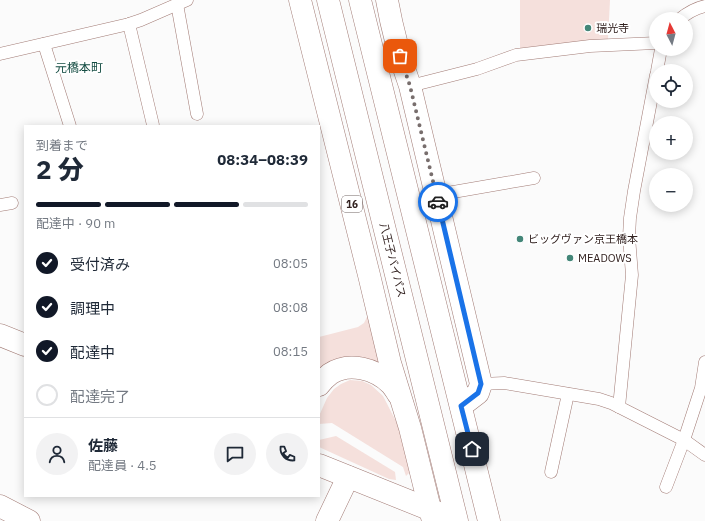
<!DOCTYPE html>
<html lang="ja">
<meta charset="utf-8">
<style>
body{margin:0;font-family:"IBM Plex Sans","Noto Sans JP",sans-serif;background:#f2f2f3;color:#1f2937;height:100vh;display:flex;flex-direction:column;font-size:15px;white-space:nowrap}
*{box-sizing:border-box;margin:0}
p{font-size:13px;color:#747a83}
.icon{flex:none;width:22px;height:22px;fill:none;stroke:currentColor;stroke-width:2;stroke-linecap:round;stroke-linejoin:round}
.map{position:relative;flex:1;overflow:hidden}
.drawer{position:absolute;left:24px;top:125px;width:296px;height:372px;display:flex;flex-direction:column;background:#fff;border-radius:0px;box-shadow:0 2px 10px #0003}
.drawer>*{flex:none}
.needle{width:26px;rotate:354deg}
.controls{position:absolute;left:649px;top:12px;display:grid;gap:8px}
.controls a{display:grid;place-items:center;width:44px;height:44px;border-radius:50%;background:#fff;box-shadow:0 2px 10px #0003;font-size:20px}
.pin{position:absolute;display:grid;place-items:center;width:34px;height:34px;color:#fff;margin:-17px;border-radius:8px;box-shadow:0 2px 6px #0006}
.courier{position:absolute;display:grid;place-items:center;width:40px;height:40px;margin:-20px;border:3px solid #1a73e8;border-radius:50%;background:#fff;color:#222;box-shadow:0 1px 5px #0007}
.summary em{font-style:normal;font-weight:800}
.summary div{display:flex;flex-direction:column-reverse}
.summary{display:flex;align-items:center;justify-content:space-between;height:68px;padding:0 12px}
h1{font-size:26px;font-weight:800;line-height:30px}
.bar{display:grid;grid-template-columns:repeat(4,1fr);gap:6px 4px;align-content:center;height:48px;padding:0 12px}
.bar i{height:5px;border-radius:3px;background:#e0e1e3}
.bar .active{background:#111827}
.bar p{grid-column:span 4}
.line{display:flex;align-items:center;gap:10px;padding:0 12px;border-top:1px solid #e0e1e3}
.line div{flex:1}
.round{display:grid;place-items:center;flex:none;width:42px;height:42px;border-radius:21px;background:#f2f2f3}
ol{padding:0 12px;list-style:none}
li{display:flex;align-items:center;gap:12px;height:44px}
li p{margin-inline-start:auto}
li .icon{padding:4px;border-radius:50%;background:#111827;color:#fff;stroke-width:4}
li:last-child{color:#747a83}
li i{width:22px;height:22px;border:2px solid #e0e1e3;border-radius:50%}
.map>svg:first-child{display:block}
.green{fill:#f5e0dc}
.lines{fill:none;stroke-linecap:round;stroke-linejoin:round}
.lane-casing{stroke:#a27b75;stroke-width:13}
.street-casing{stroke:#a27b75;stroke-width:23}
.secondary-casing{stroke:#a27b75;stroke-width:23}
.highway-casing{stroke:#a27b75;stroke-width:23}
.lane{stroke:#fff;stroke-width:12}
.street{stroke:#fff;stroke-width:22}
.secondary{stroke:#fff;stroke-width:22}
.highway{stroke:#fff;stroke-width:22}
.done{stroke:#786e6d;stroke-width:4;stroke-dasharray:0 7.2}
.route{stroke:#1a73e8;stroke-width:5}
.poi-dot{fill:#438678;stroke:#fff;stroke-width:1.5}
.labels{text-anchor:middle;stroke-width:4;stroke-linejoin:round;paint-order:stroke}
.shield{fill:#fff;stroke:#706463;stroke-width:1}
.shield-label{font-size:10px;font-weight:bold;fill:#322220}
.poi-label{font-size:11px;fill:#322220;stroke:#fff;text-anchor:start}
.street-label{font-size:11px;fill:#322220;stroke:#fff}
.neighbourhood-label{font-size:12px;fill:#154d43;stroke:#fff}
</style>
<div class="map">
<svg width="705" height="521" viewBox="0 0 705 521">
<rect width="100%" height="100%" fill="#fbfbfb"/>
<g class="green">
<polygon points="520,0 610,0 608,39 520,48"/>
<polygon points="368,315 380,363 319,371 319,337 358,327 364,323"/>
<polygon points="350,380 362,381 371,385 383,396 400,429 410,472 406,476 403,467 332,423 319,424 319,416 327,398 334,389 341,384"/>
<polygon points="336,436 395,472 396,480 389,479 319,447 319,440"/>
</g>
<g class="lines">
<defs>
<g id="lane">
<polyline points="177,4 197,114"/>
<path d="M680 19C687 13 696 8 705 6"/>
<polyline points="129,24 153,125"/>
<polyline points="44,44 70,126"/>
<polyline points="0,54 129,24 141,20 187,0"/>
<polyline points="657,71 661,49"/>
<polyline points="410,86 477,69 516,55 590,46 656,43"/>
<polyline points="436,195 534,178"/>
<polyline points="0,205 12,203"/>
<polyline points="481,384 504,383 599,399 611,403 684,440 705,455"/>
<polyline points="619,407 632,275 629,237 630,218 634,191 656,75"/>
<polyline points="551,472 568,394"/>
<polyline points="666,487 684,440 701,388 705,362"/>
</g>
<g id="street">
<polyline points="0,506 29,521"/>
<polyline points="327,521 348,477"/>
</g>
<polyline id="secondary" points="0,335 25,345"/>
<g id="highway">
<polyline points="300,0 369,275 390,363 410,428 433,521"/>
<polyline points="328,0 457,521"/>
<polyline points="360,0 489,521"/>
<path d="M387 0C392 29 400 58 410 86L481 384 478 393 461 406"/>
<path d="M319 385C322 381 326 377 330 374 349 361 376 369 391 384 394 387 396 391 398 394"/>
<polyline points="319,465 441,514"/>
</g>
</defs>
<use href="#lane" class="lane-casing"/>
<use href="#street" class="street-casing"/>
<use href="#secondary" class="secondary-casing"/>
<use href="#highway" class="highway-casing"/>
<use href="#lane" class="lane"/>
<use href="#street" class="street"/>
<use href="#secondary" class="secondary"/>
<use href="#highway" class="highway"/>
</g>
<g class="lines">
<polyline class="done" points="400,56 410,86 438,202"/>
<polyline class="route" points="438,202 481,384 478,393 461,406 472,449"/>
</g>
<g class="poi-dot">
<circle cx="588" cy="28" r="4"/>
<circle cx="520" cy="239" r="4"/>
<circle cx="570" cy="258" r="4"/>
</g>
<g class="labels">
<rect class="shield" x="342" y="196" width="20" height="16" rx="3"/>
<g class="shield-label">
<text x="352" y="208">16</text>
</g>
<g class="poi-label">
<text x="596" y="32">瑞光寺</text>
<text x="528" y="243">ビッグヴァン京王橋本</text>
<text x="578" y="262">MEADOWS</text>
</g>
<g class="street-label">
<text transform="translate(393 260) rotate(76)" y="4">八王子バイパス</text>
</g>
<g class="neighbourhood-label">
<text x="79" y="72">元橋本町</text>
</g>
</g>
</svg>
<div class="controls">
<a><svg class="needle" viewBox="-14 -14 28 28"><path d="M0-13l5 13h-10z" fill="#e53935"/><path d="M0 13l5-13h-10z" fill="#747a83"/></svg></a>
<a><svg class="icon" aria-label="locate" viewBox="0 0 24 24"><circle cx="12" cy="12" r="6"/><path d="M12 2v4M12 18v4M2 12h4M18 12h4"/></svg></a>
<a>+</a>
<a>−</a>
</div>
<div class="pin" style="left:400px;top:56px;background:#ea580c"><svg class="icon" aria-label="bag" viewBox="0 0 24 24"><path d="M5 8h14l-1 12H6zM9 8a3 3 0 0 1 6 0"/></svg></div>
<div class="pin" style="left:472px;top:449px;background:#1f2937"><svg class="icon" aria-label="home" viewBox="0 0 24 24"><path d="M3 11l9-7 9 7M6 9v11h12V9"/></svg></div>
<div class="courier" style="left:438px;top:202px"><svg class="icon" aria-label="car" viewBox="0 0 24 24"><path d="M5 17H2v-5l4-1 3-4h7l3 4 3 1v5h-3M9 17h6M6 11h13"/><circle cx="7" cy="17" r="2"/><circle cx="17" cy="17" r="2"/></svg></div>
<section class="drawer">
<div class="summary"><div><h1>2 分</h1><p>到着まで</p></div><em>08:34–08:39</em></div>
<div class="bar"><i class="active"></i><i class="active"></i><i class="active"></i><i></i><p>配達中 · 90 m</p></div>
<ol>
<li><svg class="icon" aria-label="check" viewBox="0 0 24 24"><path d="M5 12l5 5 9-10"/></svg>受付済み<p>08:05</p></li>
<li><svg class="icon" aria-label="check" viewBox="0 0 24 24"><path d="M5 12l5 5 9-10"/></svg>調理中<p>08:08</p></li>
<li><svg class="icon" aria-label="check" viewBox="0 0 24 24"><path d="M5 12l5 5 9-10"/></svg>配達中<p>08:15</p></li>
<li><i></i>配達完了</li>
</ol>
<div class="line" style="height:72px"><a class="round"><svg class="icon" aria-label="person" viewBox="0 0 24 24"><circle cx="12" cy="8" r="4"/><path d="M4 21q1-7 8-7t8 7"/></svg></a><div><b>佐藤</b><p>配達員 · 4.5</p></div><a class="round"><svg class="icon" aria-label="chat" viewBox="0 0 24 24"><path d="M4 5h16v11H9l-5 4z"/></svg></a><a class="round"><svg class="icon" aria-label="phone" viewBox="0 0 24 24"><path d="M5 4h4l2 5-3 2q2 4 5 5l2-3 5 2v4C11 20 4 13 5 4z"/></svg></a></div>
</section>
</div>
